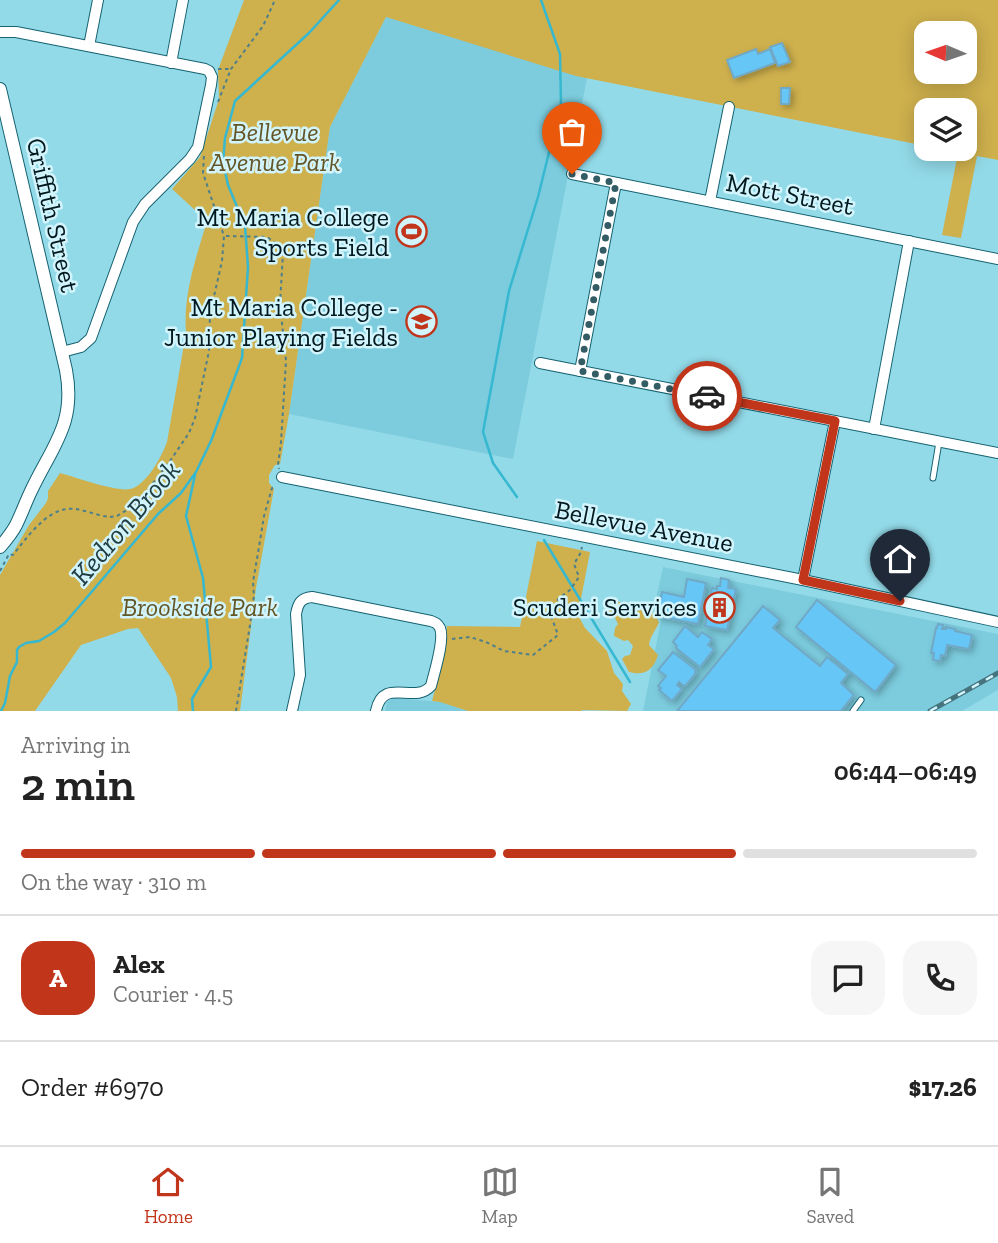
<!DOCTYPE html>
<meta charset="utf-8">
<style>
body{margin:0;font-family:"Zilla Slab",serif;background:#f6f6f6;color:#222;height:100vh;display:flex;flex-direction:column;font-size:26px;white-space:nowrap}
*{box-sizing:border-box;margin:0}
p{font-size:23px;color:#767676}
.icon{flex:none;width:38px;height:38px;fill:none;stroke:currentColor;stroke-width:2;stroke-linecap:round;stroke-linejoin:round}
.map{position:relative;height:711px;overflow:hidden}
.panel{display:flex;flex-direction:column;background:#fff;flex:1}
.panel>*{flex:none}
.needle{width:46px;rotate:272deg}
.controls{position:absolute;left:914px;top:21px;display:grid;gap:14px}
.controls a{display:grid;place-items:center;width:63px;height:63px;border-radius:14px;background:#fff;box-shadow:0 4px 18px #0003;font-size:35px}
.pin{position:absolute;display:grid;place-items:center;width:60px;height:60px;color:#fff;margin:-72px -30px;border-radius:50% 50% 50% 0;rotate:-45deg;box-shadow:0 0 7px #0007}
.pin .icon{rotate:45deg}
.courier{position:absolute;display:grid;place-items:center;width:70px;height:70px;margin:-35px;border:5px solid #c1351b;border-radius:50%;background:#fff;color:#222;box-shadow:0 2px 9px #0007}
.headline em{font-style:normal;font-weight:600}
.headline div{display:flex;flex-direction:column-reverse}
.headline{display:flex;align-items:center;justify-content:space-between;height:119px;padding:0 21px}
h1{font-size:46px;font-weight:600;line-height:52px}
.bar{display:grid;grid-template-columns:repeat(4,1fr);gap:10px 7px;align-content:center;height:84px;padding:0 21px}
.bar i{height:9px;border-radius:5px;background:#e0e0e0}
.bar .selected{background:#c1351b}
.bar p{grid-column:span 4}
.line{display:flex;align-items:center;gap:18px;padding:0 21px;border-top:2px solid #e0e0e0}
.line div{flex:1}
.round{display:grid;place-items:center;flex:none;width:74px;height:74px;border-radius:21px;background:#f6f6f6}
.tab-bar{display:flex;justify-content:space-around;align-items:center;height:98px;border-top:2px solid #e0e0e0;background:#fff;font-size:19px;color:#767676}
.tab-bar a{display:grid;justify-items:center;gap:4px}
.tab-bar .selected{color:#c1351b}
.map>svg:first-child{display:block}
.built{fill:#7cccde}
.green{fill:#ceb04d;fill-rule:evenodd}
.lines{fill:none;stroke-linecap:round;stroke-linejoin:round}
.stream{stroke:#35b8d0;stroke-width:2.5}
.building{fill:#66c6f6;stroke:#70a8c6;stroke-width:2;filter:url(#shadow)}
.service-casing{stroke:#156270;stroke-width:7}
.minor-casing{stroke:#156270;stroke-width:12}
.tertiary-casing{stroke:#156270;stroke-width:14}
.path{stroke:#4e7f8a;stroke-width:2;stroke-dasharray:3.5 3.5;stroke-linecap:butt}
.service{stroke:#fff;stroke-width:5}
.minor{stroke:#fff;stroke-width:10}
.tertiary{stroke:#fff;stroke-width:12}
.rail-casing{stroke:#46747e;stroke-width:5}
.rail{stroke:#d2f4fc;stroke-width:2.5;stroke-dasharray:8;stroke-linecap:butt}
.done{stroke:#335c65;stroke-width:7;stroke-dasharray:0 12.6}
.route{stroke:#c1351b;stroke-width:9}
.labels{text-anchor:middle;stroke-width:5;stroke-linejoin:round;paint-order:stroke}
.park-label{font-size:26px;font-style:italic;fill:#645526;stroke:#d2f4fc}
.street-label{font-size:26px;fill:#00181e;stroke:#d2f4fc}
.poi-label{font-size:26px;fill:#00181e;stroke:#d2f4fc;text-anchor:end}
.water-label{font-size:28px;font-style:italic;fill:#213d42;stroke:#d2f4fc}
</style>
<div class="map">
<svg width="998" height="711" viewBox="0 0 998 711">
<defs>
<filter id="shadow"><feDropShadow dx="3" dy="3" stdDeviation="3.5" flood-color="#0004"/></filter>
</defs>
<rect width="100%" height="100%" fill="#93dae9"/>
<g class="built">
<polygon points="386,17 587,78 513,459 289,414 330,127"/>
<polygon points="663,567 998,634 998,690 962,711 643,711 661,620 652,618"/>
<polygon points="393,698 441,702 468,711 385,711 387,702"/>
</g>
<g class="green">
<path d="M244 0H998V160L977 156 961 238 942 235 958 153 938 149H964V110H926V146L576 76 386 17 330 127 289 414 280 464 275 465 269 475V483L274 489 256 588 240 711H178L177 697 171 678 138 628 128 629 81 645 35 711H0V575L29 525 46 503 48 498V491L60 473C75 477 116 492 130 489 146 486 162 456 167 442L186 333C183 294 196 258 207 221L172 189 200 157 219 99 218 70ZM926 33H964V72H926Z"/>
<polygon points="537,541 590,552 580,604 579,617 585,628 607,651 614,673 623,684 622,691 631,704 627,711 582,710 582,711 468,711 440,702 432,701 443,659 447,626 520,627"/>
<path d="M609 600 620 602 627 612C637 613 641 607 651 610L659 622C656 631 650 635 649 645L658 655C653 670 646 676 629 672L622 659 625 656 630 655 633 646 628 640 624 641 614 636 615 628 618 624 613 614 606 612 605 604 606 601Z"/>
</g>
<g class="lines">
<g class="stream">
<polyline points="517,497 493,463 483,432 509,291 538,197 561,104 560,54 541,0"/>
<polyline points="544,540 630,682"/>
<polyline points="1,711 5,703 10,676 17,662 17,650 19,647 26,643 39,641 54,632 65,623 158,514 181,493 196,472 211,441 242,358 248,267 245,226 228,185 223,162 225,138 235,101 309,33 339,0"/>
<polyline points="193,711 192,699 211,667 203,578 186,516 195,475"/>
</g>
</g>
<g class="building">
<polygon points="782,43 790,62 778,66 770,47"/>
<polygon points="756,49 758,54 770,49 775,63 734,78 727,60"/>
<polygon points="781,88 790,88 789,104 781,104"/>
<polygon points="721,578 729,580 728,588 736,589 727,630 705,626 712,588 717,589 717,586 720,586"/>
<polygon points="687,579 706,583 698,624 657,616 662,592 684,597"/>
<polygon points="817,600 896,665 875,692 796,627"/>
<polygon points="763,606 780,620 773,628 820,666 827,657 848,674 841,683 854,695 841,711 677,711"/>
<polygon points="938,624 943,625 942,629 946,629 946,627 955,629 955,631 972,635 969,649 947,645 945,656 941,655 940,661 933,660 934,653 931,653 936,628 937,628"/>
<polygon points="685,626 698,637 702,632 712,639 708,645 714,649 700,667 676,648 677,646 673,642"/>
<polygon points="673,652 696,670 695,672 696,673 686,685 684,686 679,682 677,685 682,689 672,701 659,690 661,688 658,686 666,676 658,670"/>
</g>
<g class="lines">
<defs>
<g id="service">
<polyline points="933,478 939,442"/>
<polyline points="853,711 861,700"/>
</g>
<g id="minor">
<polyline points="0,32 16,32 205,69 209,71 212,77 211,85 198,147 190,159 145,204 133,222 91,338 81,347 62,352"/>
<polyline points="89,46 98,0"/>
<polyline points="171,63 183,0"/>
<polyline points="572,174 998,259"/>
<polyline points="710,201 729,107"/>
<polyline points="540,363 998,453"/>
<polyline points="580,371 616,183"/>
<polyline points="874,429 909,241"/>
<polyline points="282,477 803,580 998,622"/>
<polyline points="803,580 835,421"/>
<path d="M292 711 300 675 296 614C298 603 301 598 312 597L431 621C436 623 437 623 440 628 445 640 434 673 431 686 414 705 383 676 376 711"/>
</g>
<path id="tertiary" d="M0 89 66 370C76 423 53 445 32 489 26 501 22 513 16 525 12 533 6 540 0 547"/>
</defs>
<use href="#service" class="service-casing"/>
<use href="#minor" class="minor-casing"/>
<use href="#tertiary" class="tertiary-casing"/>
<g class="path">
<polyline points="218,69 230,69"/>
<polyline points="218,102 231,69 263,26 275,0"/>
<polyline points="226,236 267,237 278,245 283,253 280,304 286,361 281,442 278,465 279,469"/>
<path d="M0 571 9 554 13 555C25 540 45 511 67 509 79 507 97 516 110 517L117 516 130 508 143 496 170 461 189 433 195 418 209 351 210 314 222 261 224 236 203 173 204 155"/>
<polyline points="452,639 470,637 486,642 504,651 533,655 558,635 550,613 559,598 570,590 579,577 574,564 580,554 582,547"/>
<polyline points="236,711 250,625 254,596 253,582 259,547 264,516 272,488 275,486"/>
</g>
<use href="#service" class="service"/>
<use href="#minor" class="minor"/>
<use href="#tertiary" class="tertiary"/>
<defs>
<polyline id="rail" points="930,711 998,673"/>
</defs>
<use href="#rail" class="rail-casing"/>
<use href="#rail" class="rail"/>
</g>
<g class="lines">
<polyline class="done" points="572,174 616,183 580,371 707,396"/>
<polyline class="route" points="707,396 835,421 803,580 900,601"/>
</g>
<defs>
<symbol id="stadium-ring" viewBox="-11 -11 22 22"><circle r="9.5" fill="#d2f4fc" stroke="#c1351b" stroke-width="1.5"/><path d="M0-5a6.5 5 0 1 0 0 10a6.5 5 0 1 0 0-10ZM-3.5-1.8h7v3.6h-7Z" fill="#c1351b"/></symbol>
<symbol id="school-ring" viewBox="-11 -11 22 22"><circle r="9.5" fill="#d2f4fc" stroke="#c1351b" stroke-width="1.5"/><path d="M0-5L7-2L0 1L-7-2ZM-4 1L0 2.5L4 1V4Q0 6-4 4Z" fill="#c1351b"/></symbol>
<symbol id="building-ring" viewBox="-11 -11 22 22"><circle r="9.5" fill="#d2f4fc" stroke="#c1351b" stroke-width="1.5"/><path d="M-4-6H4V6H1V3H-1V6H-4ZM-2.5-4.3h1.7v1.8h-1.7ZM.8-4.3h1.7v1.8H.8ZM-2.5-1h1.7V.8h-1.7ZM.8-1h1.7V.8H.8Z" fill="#c1351b"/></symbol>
</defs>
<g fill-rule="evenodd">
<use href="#stadium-ring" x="394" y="214" width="35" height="35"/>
<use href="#school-ring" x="404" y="304" width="35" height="35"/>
<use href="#building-ring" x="702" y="590" width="35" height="35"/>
</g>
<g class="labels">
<g class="park-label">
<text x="275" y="141">Bellevue<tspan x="275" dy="30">Avenue Park</tspan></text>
<text x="200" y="616">Brookside Park</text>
</g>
<g class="street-label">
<text transform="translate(790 194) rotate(11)" y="9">Mott Street</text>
<text transform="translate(53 215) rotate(77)" y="9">Griffith Street</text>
<text transform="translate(644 526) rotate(11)" y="9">Bellevue Avenue</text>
</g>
<g class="poi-label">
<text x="389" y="226">Mt Maria College<tspan x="389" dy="30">Sports Field</tspan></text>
<text x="398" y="316">Mt Maria College -<tspan x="398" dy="30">Junior Playing Fields</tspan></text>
<text x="697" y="616">Scuderi Services</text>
</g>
<g class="water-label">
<text transform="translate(125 522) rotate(-50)" y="10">Kedron Brook</text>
</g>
</g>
</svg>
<div class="controls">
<a><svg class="needle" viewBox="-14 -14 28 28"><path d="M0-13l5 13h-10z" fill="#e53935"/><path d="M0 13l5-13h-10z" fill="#767676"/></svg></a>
<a><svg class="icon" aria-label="layers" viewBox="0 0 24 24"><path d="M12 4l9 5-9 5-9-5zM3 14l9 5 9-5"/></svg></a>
</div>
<div class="pin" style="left:572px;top:174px;background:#ea580c"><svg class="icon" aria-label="bag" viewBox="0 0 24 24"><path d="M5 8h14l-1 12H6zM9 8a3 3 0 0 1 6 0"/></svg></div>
<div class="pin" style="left:900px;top:601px;background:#1f2937"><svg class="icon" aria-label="home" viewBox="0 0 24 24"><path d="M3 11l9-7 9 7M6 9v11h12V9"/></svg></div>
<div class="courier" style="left:707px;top:396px"><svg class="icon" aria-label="car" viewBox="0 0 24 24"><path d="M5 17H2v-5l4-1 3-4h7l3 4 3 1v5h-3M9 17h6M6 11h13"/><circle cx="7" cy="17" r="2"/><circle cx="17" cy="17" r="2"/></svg></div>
</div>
<section class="panel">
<div class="headline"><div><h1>2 min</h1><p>Arriving in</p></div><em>06:44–06:49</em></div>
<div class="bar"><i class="selected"></i><i class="selected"></i><i class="selected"></i><i></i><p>On the way · 310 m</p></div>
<div class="line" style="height:126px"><b class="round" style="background:#c1351b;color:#fff">A</b><div><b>Alex</b><p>Courier · 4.5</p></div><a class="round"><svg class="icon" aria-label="chat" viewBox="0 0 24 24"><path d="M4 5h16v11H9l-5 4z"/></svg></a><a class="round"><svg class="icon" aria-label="phone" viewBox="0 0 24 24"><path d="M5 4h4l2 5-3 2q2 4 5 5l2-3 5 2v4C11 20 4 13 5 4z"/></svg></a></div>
<div class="line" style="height:91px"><div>Order #6970</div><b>$17.26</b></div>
</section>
<nav class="tab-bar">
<a class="selected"><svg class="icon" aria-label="home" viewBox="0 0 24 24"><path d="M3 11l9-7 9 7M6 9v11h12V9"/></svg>Home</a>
<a><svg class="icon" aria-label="map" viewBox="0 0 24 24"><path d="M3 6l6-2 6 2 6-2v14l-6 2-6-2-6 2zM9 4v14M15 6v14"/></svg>Map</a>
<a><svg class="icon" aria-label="saved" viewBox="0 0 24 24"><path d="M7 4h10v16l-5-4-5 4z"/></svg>Saved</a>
</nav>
